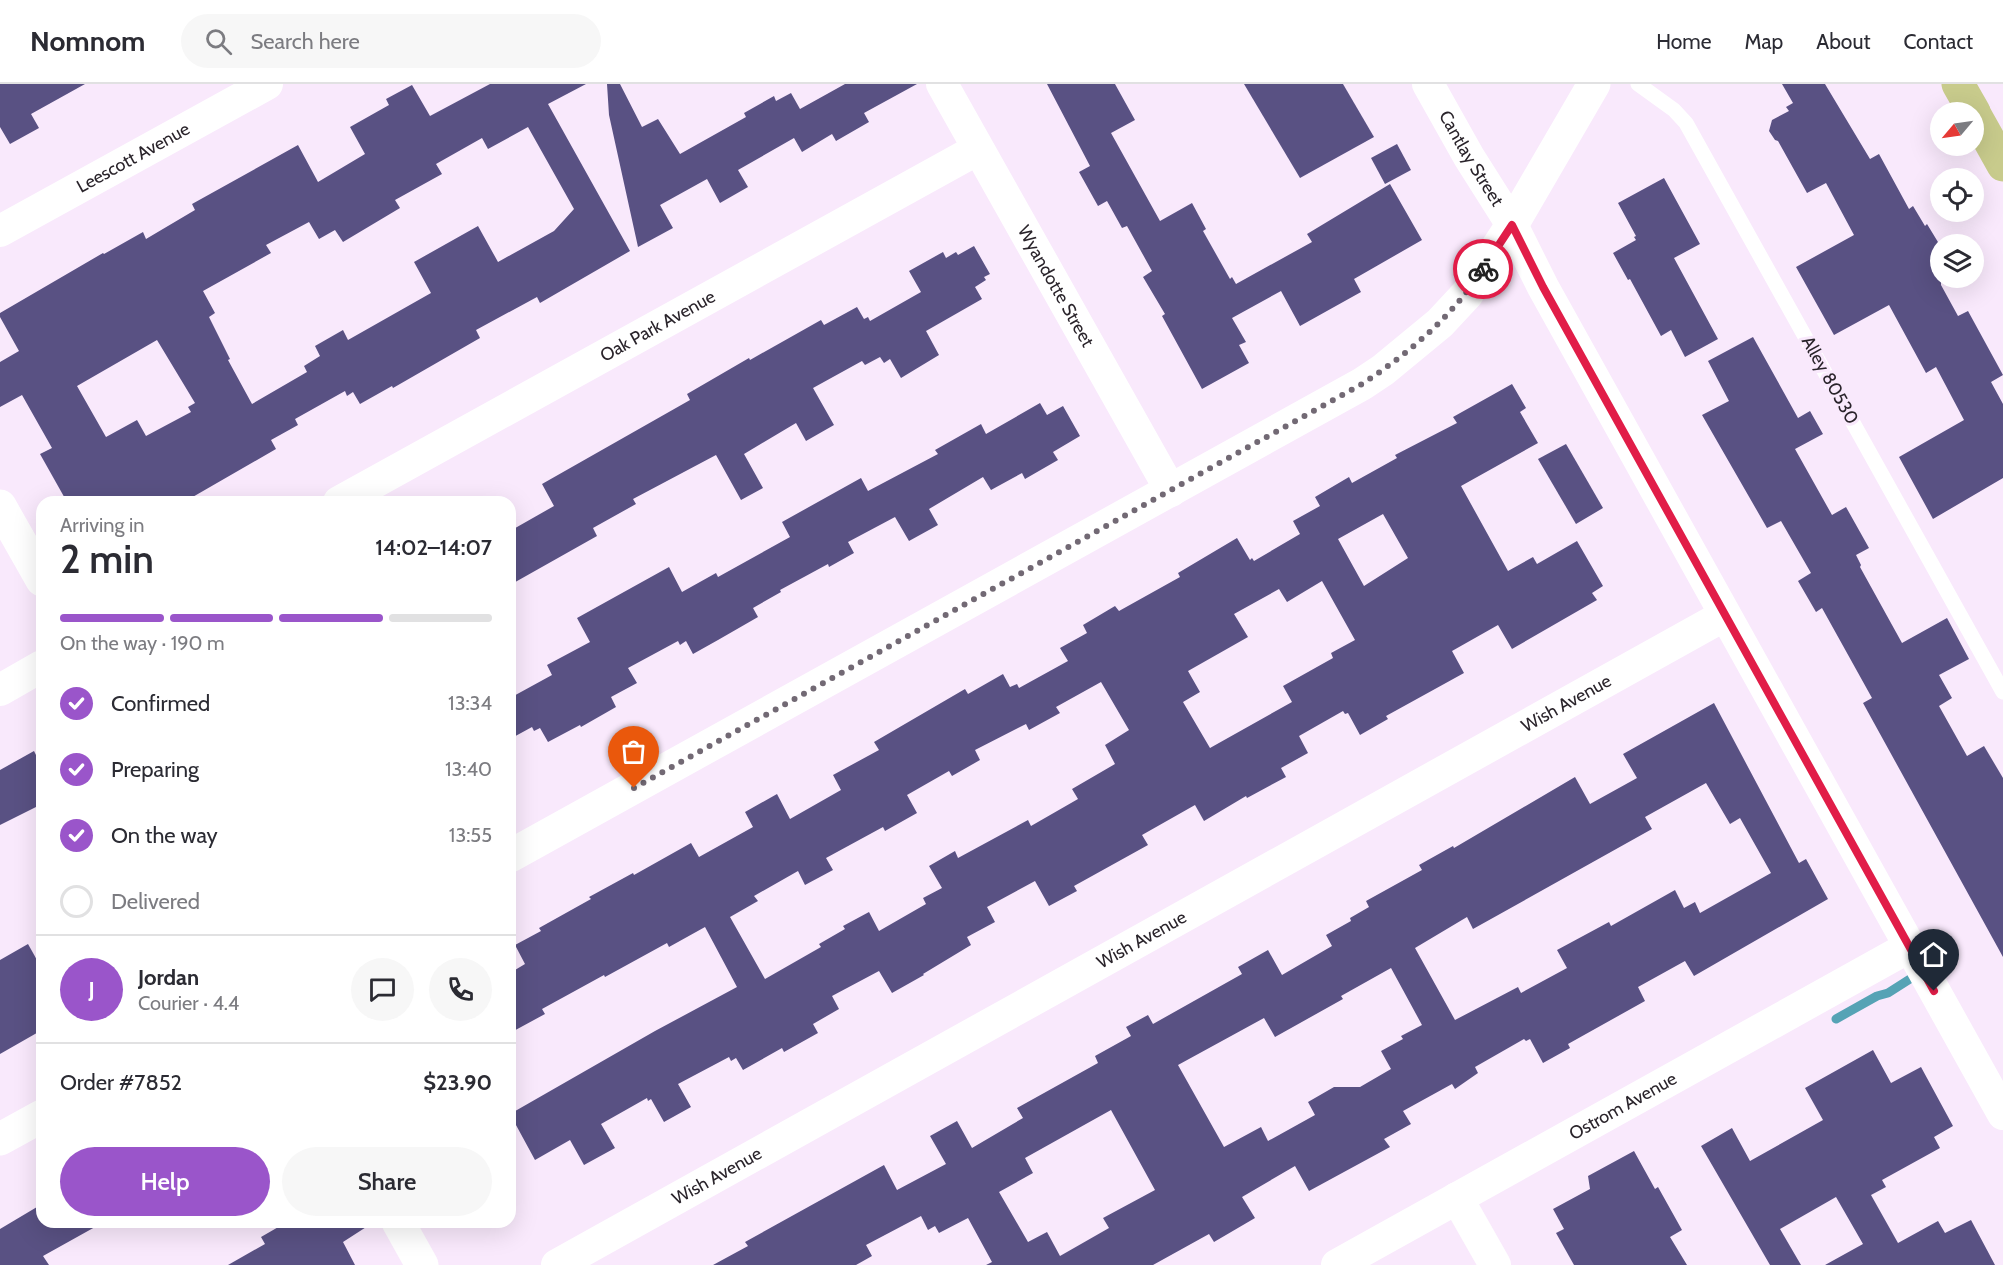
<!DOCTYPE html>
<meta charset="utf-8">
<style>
body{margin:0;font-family:Cabin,sans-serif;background:#f7f7f7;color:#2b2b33;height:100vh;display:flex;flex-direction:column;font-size:22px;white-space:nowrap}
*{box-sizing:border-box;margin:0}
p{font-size:20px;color:#7c7c81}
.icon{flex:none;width:33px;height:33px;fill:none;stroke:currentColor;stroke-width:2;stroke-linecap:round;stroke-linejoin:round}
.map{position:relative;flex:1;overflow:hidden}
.details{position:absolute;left:36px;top:412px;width:480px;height:732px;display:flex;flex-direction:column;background:#fff;border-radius:18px;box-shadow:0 6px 24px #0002}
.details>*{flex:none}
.needle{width:39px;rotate:241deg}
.tools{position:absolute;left:1930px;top:18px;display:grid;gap:12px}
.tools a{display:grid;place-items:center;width:54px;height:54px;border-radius:50%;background:#fff;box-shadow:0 6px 24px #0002;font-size:30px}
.pin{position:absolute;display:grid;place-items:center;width:51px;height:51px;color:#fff;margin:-62px -26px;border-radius:50% 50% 50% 0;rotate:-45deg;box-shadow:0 0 6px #0007}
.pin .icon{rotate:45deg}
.courier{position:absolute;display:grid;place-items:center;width:60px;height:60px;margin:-30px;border:4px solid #e11d48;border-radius:50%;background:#fff;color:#222;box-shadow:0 2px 8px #0007}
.overview em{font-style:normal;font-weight:600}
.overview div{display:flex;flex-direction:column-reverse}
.overview{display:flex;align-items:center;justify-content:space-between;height:102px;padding:0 24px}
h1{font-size:39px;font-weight:600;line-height:45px}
.bar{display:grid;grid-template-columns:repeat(4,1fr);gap:9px 6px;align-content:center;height:72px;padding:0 24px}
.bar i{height:8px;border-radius:4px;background:#e1e1e2}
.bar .on{background:#9a55ca}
.bar p{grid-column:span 4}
.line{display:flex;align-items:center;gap:15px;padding:0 24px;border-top:2px solid #e1e1e2}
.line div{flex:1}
.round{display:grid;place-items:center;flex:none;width:63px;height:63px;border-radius:32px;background:#f7f7f7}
ol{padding:0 24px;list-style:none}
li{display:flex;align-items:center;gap:18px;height:66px}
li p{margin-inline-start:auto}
li .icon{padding:6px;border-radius:50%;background:#9a55ca;color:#fff;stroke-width:4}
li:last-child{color:#7c7c81}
li i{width:33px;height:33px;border:3px solid #e1e1e2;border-radius:50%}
.action{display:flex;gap:12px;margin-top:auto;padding:12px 24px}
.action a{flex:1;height:69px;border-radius:36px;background:#9a55ca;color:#fff;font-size:24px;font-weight:600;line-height:69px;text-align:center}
.action a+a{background:#f7f7f7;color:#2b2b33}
header{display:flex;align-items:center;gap:36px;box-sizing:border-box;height:84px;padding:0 30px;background:#fff;border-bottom:2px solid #e1e1e2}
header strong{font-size:28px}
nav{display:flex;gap:33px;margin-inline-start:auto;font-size:21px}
.search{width:420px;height:54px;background:#f7f7f7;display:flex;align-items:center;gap:15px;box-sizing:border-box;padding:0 21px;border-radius:33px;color:#7c7c81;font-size:22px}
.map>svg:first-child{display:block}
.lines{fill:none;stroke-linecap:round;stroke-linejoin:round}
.stream{stroke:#56a3b5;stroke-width:9}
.building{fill:#595183;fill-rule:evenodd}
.lane{stroke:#fff;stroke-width:15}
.street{stroke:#fff;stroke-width:32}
.secondary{stroke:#fff;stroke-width:33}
.primary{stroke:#c8cb8c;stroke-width:33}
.done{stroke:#726974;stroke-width:6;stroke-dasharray:0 10.8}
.route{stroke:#e11d48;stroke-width:8}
.labels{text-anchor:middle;stroke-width:6;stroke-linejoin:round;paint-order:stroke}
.street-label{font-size:18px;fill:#2a242b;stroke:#f9e9fc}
</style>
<header>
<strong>Nomnom</strong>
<div class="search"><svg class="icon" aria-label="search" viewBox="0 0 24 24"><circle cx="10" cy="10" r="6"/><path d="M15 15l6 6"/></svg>Search here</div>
<nav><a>Home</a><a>Map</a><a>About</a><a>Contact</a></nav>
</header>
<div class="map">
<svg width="2003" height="1181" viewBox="0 0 2003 1181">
<rect width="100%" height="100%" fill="#f9e9fc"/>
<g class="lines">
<polyline class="stream" points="1836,935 1877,912 1888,909 1946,872"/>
</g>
<g class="building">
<polygon points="0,0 85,0 31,30 39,44 10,60 0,43"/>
<path d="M490 0H586L548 20 630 167 540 219 537 213 476 246 480 254 393 304 392 302 360 320 353 308 347 312 345 307 295 335 298 341 271 356 276 365 184 418H67L40 370 52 364 22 311 0 323V278L19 267 0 233V229L103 169 104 170 143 148 146 155 195 126 192 120 298 61 318 98 365 70 350 43 389 21 386 15 412 1 430 32ZM528 43 574 125 554 147 498 178 478 142 414 178 431 209 348 256 343 246 315 262 320 272 304 282 307 288 252 320 228 276 230 275 209 233 215 229 203 207 271 169 266 161 309 138 319 155 335 146 343 158 400 124 395 116 442 90 436 80 482 54 488 65ZM157 256 195 319 188 323 191 328 146 352 137 336 106 353 77 302Z"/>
<polygon points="607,0 620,0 642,43 658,35 680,70 746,33 744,29 774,12 776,17 791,9 800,25 845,0 917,0 864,29 869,38 836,57 832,50 802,68 794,54 738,86 748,103 720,119 707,95 660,121 673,144 638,163 609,31"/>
<polygon points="1047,0 1115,0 1135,36 1111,49 1160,137 1192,119 1206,145 1203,147 1230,195 1232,193 1236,200 1312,158 1307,150 1390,100 1422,156 1354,195 1361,208 1300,242 1281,207 1232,234 1246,258 1239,261 1249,279 1202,305 1162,232 1165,230 1143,193 1152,187 1127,142 1122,144 1107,117 1098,122 1079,88 1090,82"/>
<polygon points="1244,0 1343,0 1374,53 1300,94"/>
<polygon points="1782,0 1825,0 1870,75 1879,70 1909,125 1913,122 1925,142 1927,140 1941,163 1941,201 1958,232 1968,227 2003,291 1991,298 2003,320 2003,394 1933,435 1899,373 1964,336 1936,283 1926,289 1889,221 1834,251 1796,183 1854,151 1826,99 1807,109 1778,57 1775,56 1769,47 1772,36 1789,27 1786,23 1793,19"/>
<polygon points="1397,60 1411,86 1385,100 1371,74"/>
<polygon points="1664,94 1700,160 1674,174 1718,255 1685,273 1671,246 1661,252 1630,195 1628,196 1613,169 1636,156 1634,153 1636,152 1618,119"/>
<polygon points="974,162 990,190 984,193 986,196 975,203 982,215 926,247 939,271 901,294 890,275 884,279 880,273 865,281 862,277 813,304 834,341 806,357 796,339 744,370 763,404 741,416 716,371 633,415 636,420 593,444 597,452 510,501 510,447 554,422 542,400 690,316 687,310 749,274 750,276 821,236 824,241 857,223 864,235 868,233 870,237 921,208 909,187 943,168 946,174 956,168 958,171"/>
<polygon points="1753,253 1798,334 1810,327 1823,350 1795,365 1832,431 1846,423 1869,464 1856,471 1861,481 1860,483 1902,559 1947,534 1969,575 1939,591 1952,614 1939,622 1967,672 1984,662 2003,694 2003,873 1863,619 1872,614 1822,524 1816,528 1798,497 1811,489 1781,437 1767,444 1702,331 1729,317 1708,277"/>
<path d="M1512 300 1526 324 1520 328 1538 359 1461 402 1508 487 1533 473 1537 480 1577 457 1603 502 1592 509 1597 516 1512 565 1498 541 1452 567 1464 589 1386 632 1388 635 1360 651 1348 629 1345 630 1343 627 1299 652 1308 669 1281 684 1286 693 1247 714 1246 712 1204 737 1195 721 1142 751 1148 761 1074 802 1077 807 1049 822 1035 797 987 823 995 838 967 853 971 861 923 890 924 891 892 909 879 887 832 912 839 925 813 940 818 949 784 968 782 964 743 986 736 974 731 977 729 973 678 1000 691 1023 664 1038 651 1015 648 1017 647 1014 601 1040 615 1064 584 1081 570 1056 535 1076 510 1030 655 947 737 903 705 843 669 863 667 859 605 893 604 891 542 925 545 930 510 949V889L525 880 515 861 541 847 539 844 591 815 589 813 633 789 634 791 691 759 699 773 753 743 745 728 777 710 790 735 841 706 833 691 879 666 874 658 965 605 968 610 1003 590 1010 603 1017 600 1019 604 1068 577 1060 564 1087 549 1083 541 1115 522 1119 527 1180 493 1178 489 1237 454 1250 476 1252 474 1254 477 1300 450 1293 437 1320 422 1315 413 1349 393 1352 399 1397 374 1395 371 1457 339 1453 333ZM1383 430 1408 474 1364 502 1338 455ZM1322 497 1355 556 1331 569 1333 574 1283 602 1292 618 1210 664 1183 618 1200 608 1188 587 1248 553 1234 530 1279 505 1287 518ZM1101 598 1129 646 1105 661 1115 680 1072 705 1078 715 1031 742 1028 736 958 774 955 767 929 782 942 804 923 814 926 820 879 847 869 828 843 842 845 845 819 860 821 863 765 895 730 833 758 817 754 812 798 787 805 801 833 786 826 774 883 743 885 747 917 729 907 711 949 687 952 692 980 676 975 666 1026 640 1029 646 1060 629 1056 623Z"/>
<polygon points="1040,319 1047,331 1063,322 1080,352 1053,368 1058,376 1025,395 1022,389 991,406 983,393 929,425 938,441 909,457 895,433 848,458 854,469 829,483 828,480 780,506 781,508 753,524 758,533 718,556 693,570 686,557 680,561 678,557 628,584 637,599 611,613 616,623 581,643 580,641 548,658 540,644 534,647 532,643 510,655 510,614 552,591 547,581 590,558 577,534 669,483 682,508 716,489 718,493 790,453 782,438 861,394 868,407 938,370 935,366 981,340 986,350"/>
<polygon points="1566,360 1603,424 1576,440 1538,375"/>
<path d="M1714 619 1799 779 1806 775 1828 815 1694 892 1685 877 1638 903 1645 917 1568 960 1570 964 1543 979 1530 955 1526 957 1524 955 1475 983 1478 989 1455 1005 1452 1000 1403 1027 1411 1040 1384 1055 1390 1063 1309 1107 1295 1082 1242 1113 1255 1134 1214 1158 1209 1150 1153 1181H986L992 1178 968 1134 939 1149 935 1142 928 1146 921 1132 866 1161 872 1172 856 1181H713L748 1162 745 1158 884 1081 897 1106 946 1080 930 1052 957 1037 972 1064 1023 1034 1017 1024 1098 979 1095 972 1131 952 1126 943 1148 931 1153 940 1242 890 1238 883 1268 866 1282 891 1332 862 1326 851 1351 837 1350 834 1369 823 1366 817 1422 786 1419 781 1453 762 1454 764 1575 693 1590 720 1637 694 1623 670ZM1706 699 1730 740 1740 734 1771 789 1700 829 1695 818 1684 824 1675 806 1611 842 1609 838 1557 866 1567 884 1521 909 1518 903 1455 936 1415 864 1467 833 1473 845 1652 745 1645 733ZM1391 884 1422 941 1401 952 1403 955 1381 967 1391 985 1360 1003H1334L1308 1018 1315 1031 1268 1057 1261 1043 1224 1063 1178 981 1264 934 1275 953 1343 915 1341 912ZM1111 1026 1155 1106 1103 1134 1109 1144 1060 1172 1047 1148 1028 1158 999 1108 1033 1089 1025 1074Z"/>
<polygon points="34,667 42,683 42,720 0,741 0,686"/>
<polygon points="28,860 42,885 42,946 0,970 0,876"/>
<polygon points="1873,966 1891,999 1921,983 1953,1042 1934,1053 1940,1064 1882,1096 1886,1103 1871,1111 1898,1159 1938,1137 1945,1149 1971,1136 1995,1181 1825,1181 1863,1160 1836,1113 1780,1145 1801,1181 1770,1181 1701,1062 1732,1044 1750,1077 1823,1036 1805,1004"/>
<polygon points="1634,1067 1655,1105 1658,1103 1682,1146 1670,1153 1687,1181 1574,1181 1556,1149 1564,1145 1553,1125 1590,1105 1588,1092"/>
<polygon points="42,1120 42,1138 104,1138 43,1172 49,1181 0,1181 0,1145"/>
<polygon points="287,1138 374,1138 343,1158 355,1181 228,1181 265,1160 261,1153"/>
</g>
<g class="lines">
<polyline class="lane" points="1638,0 1674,26 1686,39 2003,608"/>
<g class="street">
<path id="s1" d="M942 0 1171 407"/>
<path id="s2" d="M1428 0 1469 73 1512 141 1543 203 2003 1030"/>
<path id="s3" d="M0 147 267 0"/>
<path id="s4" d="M339 418 978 65"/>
<polyline points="0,606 42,582"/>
<polyline points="1457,1114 1495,1181"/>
<path id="s5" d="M557 1181 1725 531"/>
<path id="s6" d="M1337 1181 1909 863"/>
</g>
<g class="secondary">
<polyline points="0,422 42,496"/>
<polyline points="510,772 1362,300 1383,286 1440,239 1467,210 1512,141 1594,0"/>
<polyline points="0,1055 42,1032"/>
<polyline points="398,1138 422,1181"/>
</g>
<g class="primary">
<polyline points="1958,0 1974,28"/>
<polyline points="1974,29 2003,81"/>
</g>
</g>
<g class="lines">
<path class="done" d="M634 704 1362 300C1409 269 1452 233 1483 185"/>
<polyline class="route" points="1483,185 1512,141 1543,203 1934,907"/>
</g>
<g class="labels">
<g class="street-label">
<text dy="6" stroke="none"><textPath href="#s3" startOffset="152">Leescott Avenue</textPath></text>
<text dy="6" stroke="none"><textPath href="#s2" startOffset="86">Cantlay Street</textPath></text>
<text dy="6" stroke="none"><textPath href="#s1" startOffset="232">Wyandotte Street</textPath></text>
<text dy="6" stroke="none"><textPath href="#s4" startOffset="364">Oak Park Avenue</textPath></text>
<text transform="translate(1830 296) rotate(61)" y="6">Alley 80530</text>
<text dy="6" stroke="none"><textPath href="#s5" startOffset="1155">Wish Avenue</textPath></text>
<text dy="6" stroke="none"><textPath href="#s5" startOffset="669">Wish Avenue</textPath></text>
<text dy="6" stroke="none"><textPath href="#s6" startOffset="327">Ostrom Avenue</textPath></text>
<text dy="6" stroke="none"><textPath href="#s5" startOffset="183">Wish Avenue</textPath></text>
</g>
</g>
</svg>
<div class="tools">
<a><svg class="needle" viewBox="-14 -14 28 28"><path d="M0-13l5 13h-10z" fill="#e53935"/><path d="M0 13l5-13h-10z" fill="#7c7c81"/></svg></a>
<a><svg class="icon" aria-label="locate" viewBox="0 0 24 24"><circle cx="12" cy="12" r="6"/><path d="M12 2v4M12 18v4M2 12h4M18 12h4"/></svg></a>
<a><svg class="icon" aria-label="layers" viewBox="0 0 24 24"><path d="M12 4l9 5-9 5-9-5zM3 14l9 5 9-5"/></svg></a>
</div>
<div class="pin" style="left:634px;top:704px;background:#ea580c"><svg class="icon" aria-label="bag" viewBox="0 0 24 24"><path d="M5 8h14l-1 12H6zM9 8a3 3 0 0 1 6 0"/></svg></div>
<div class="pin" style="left:1934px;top:907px;background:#1f2937"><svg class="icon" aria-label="home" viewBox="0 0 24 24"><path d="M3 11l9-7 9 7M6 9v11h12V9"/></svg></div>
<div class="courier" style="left:1483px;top:185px"><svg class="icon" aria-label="bike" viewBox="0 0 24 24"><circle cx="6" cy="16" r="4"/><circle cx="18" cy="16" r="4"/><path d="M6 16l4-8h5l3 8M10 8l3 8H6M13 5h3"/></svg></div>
<section class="details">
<div class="overview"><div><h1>2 min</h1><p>Arriving in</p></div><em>14:02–14:07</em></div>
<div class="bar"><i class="on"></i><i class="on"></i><i class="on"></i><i></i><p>On the way · 190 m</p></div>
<ol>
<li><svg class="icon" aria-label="check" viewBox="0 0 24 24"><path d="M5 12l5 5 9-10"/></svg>Confirmed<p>13:34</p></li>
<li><svg class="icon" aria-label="check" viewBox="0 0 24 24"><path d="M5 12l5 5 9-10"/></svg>Preparing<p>13:40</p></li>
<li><svg class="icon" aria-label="check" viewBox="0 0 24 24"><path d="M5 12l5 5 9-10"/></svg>On the way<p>13:55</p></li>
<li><i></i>Delivered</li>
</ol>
<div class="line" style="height:108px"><b class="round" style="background:#9a55ca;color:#fff">J</b><div><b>Jordan</b><p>Courier · 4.4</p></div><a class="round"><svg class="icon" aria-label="chat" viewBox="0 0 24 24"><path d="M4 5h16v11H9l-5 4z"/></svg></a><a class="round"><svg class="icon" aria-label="phone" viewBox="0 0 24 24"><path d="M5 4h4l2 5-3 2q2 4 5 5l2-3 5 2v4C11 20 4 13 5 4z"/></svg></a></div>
<div class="line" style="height:78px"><div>Order #7852</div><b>$23.90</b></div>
<div class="action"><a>Help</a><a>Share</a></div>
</section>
</div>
